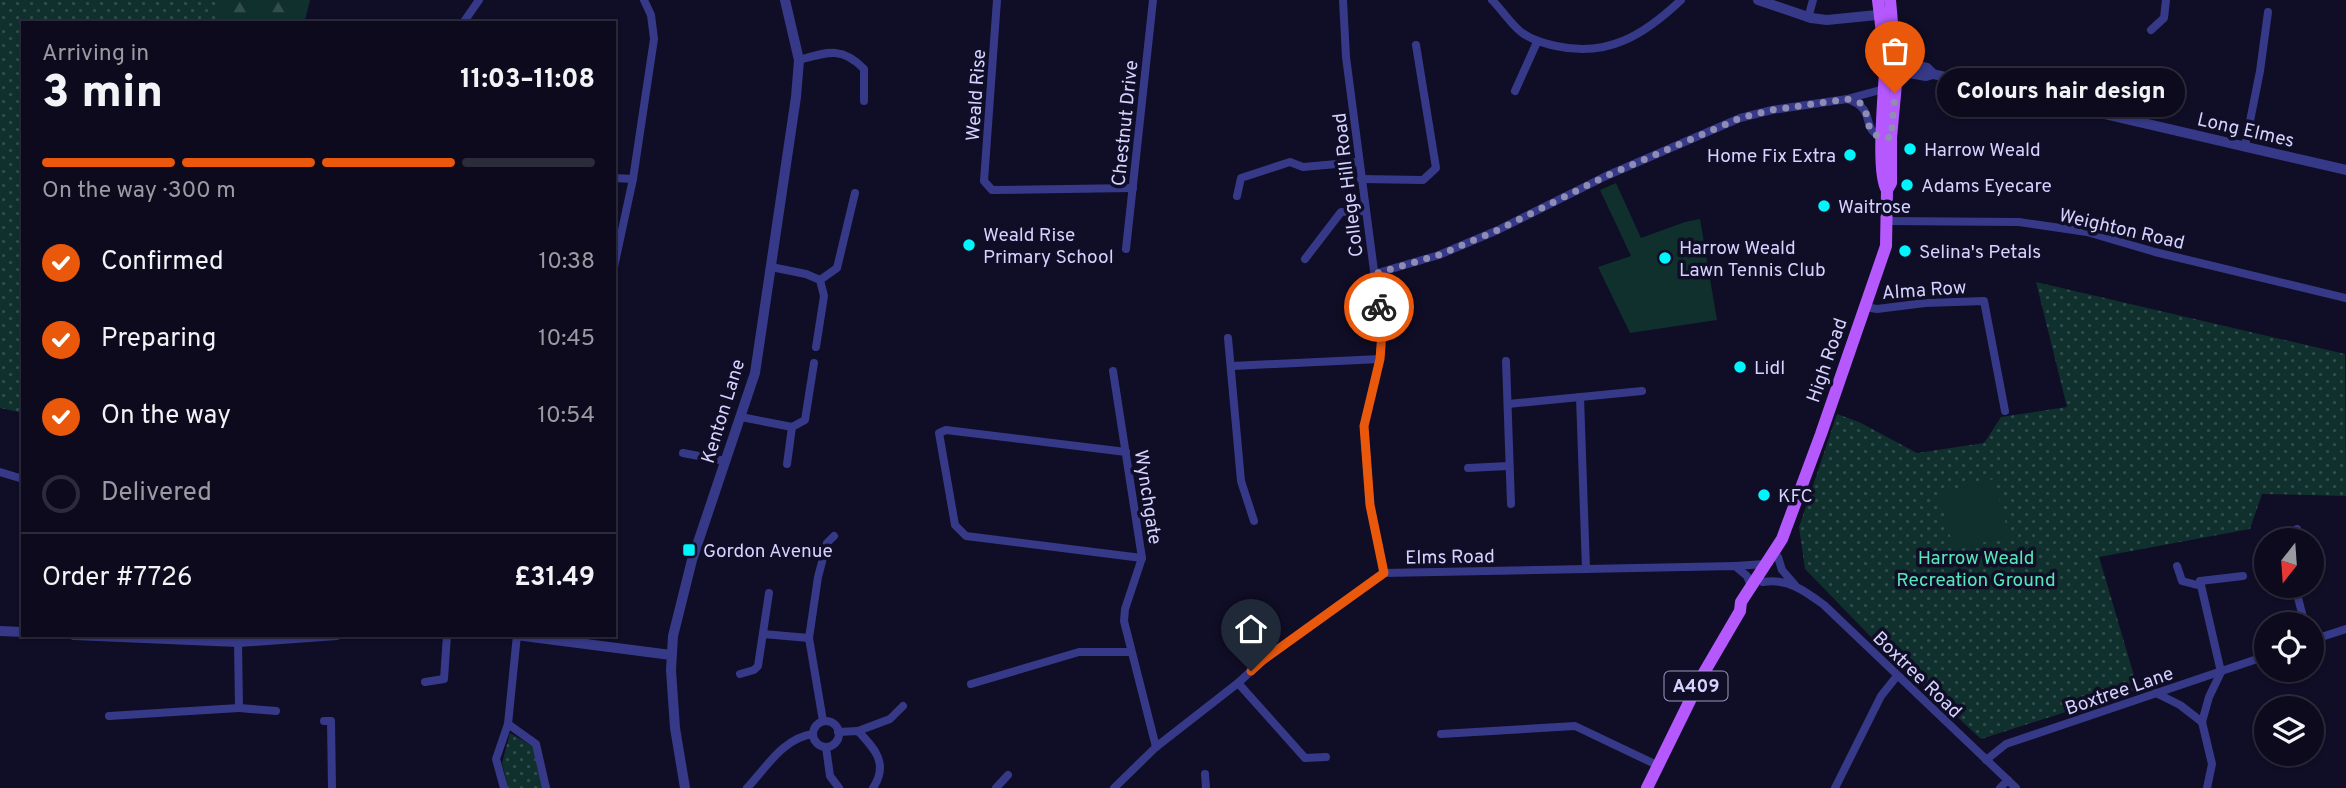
<!DOCTYPE html>
<meta charset="utf-8">
<style>
body{margin:0;font-family:Overpass,sans-serif;background:#1a1829;color:#f1f3f6;height:100vh;display:flex;flex-direction:column;font-size:26px;white-space:nowrap}
*{box-sizing:border-box;margin:0}
p{font-size:23px;color:#9a9aa3}
.icon{flex:none;width:38px;height:38px;fill:none;stroke:currentColor;stroke-width:2;stroke-linecap:round;stroke-linejoin:round}
.map{position:relative;flex:1;overflow:hidden}
.details{position:absolute;left:21px;top:21px;width:595px;height:616px;display:flex;flex-direction:column;background:#0c0a1c;border-radius:0px;box-shadow:0 2px 5px #0004,0 0 0 2px #2c2b3b}
.details>*{flex:none}
.needle{width:46px;rotate:197deg}
.buttons{position:absolute;left:2254px;top:528px;display:grid;gap:14px}
.buttons a{display:grid;place-items:center;width:70px;height:70px;border-radius:50%;background:#0c0a1c;box-shadow:0 2px 5px #0004,0 0 0 2px #2c2b3b;font-size:35px}
.pin{position:absolute;display:grid;place-items:center;width:60px;height:60px;color:#fff;margin:-72px -30px;border-radius:50% 50% 50% 0;rotate:-45deg;box-shadow:0 0 7px #0007}
.pin .icon{rotate:45deg}
.courier{position:absolute;display:grid;place-items:center;width:70px;height:70px;margin:-35px;border:5px solid #ea580c;border-radius:50%;background:#fff;color:#222;box-shadow:0 2px 9px #0007}
.bubble{position:absolute;height:49px;border-radius:24px;background:#0c0a1c;box-shadow:0 2px 5px #0004,0 0 0 2px #2c2b3b;font-size:23px;font-weight:800;line-height:49px;text-align:center}
.overview em{font-style:normal;font-weight:800}
.overview div{display:flex;flex-direction:column-reverse}
.overview{display:flex;align-items:center;justify-content:space-between;height:119px;padding:0 21px}
h1{font-size:46px;font-weight:800;line-height:52px}
.bar{display:grid;grid-template-columns:repeat(4,1fr);gap:10px 7px;align-content:center;height:84px;padding:0 21px}
.bar i{height:9px;border-radius:5px;background:#2c2b3b}
.bar .selected{background:#ea580c}
.bar p{grid-column:span 4}
.line{display:flex;align-items:center;gap:18px;padding:0 21px;border-top:2px solid #2c2b3b}
.line div{flex:1}
ol{padding:0 21px;list-style:none}
li{display:flex;align-items:center;gap:21px;height:77px}
li p{margin-inline-start:auto}
li .icon{padding:7px;border-radius:50%;background:#ea580c;color:#fff;stroke-width:4}
li:last-child{color:#9a9aa3}
li i{width:38px;height:38px;border:4px solid #2c2b3b;border-radius:50%}
.map>svg:first-child{display:block}
.green{fill:url(#green-dots)}
.forest{fill:url(#forest-firs)}
.pitch{fill:#10302d}
.lines{fill:none;stroke-linecap:round;stroke-linejoin:round}
.minor{stroke:#363987;stroke-width:8}
.tertiary{stroke:#363987;stroke-width:10}
.primary{stroke:#b559ff;stroke-width:12}
.done{stroke:#8f8db3;stroke-width:7;stroke-dasharray:0 12.6}
.route{stroke:#ea580c;stroke-width:9}
.poi-dot{fill:#00f6fd;stroke:#100d26;stroke-width:2.5}
.labels{text-anchor:middle;stroke-width:7;stroke-linejoin:round;paint-order:stroke}
.shield{fill:#100d26;stroke:#9997be;stroke-width:2}
.shield-label{font-size:18px;font-weight:bold;fill:#d4d2ff}
.street-label{font-size:19px;fill:#d4d2ff;stroke:#100d26}
.poi-label{font-size:19px;fill:#d4d2ff;stroke:#100d26;text-anchor:start}
.park-label{font-size:19px;fill:#58e6b8;stroke:#100d26}
</style>
<div class="map">
<svg width="2346" height="788" viewBox="0 0 2346 788">
<defs>
<pattern id="green-dots" width="8" height="8" patternUnits="userSpaceOnUse" patternTransform="scale(1.75)"><rect width="8" height="8" fill="#10302d"/><path d="M2 2h.1M6 6h.1" fill="none" stroke="#324d4c" stroke-width="1.8" stroke-linecap="round"/></pattern>
<pattern id="forest-firs" width="22" height="20" patternUnits="userSpaceOnUse" patternTransform="scale(1.75)"><rect width="22" height="20" fill="#10302d"/><path d="M5 1l3.5 6h-7zM16 11l3.5 6h-7z" fill="#324d4c"/></pattern>
</defs>
<rect width="100%" height="100%" fill="#100d26"/>
<g class="green">
<polygon points="0,0 310,0 304,23 23,23 23,413 0,408"/>
<polygon points="2036,282 2345,354 2346,496 2262,494 2250,529 2099,557 2138,689 1981,739 1874,640 1805,569 1799,527 1837,414 1859,422 1917,453 1984,443 2001,417 2067,407"/>
<polygon points="510,733 534,747 543,788 508,788 502,763"/>
</g>
<polygon class="forest" points="215,0 310,0 304,23 221,23"/>
<g class="pitch">
<polygon points="1616,183 1641,238 1685,222 1700,219 1717,320 1630,333 1598,267 1631,256 1600,190"/>
<polygon points="1994,479 2009,536 1954,550 1939,493"/>
</g>
<g class="lines">
<g class="minor">
<polyline points="997,0 984,181 992,190 1133,188"/>
<polyline points="1343,0 1346,57 1382,332 1380,359 1364,426 1370,505 1384,573"/>
<path d="M1492 0C1502 10 1511 24 1521 32 1532 40 1543 43 1556 46 1608 58 1645 34 1681 0"/>
<polyline points="1808,18 1813,0"/>
<polyline points="463,23 479,0"/>
<polyline points="2151,30 2164,18 2166,0"/>
<path d="M799 60C827 52 842 46 864 69V101"/>
<polyline points="1515,91 1537,42"/>
<path d="M1847 99C1880 110 1857 130 1885 138"/>
<polyline points="2245,146 2260,71 2268,12"/>
<polyline points="614,178 633,179"/>
<polyline points="1361,179 1423,180 1436,168 1416,45"/>
<polyline points="1237,196 1241,178 1290,162 1303,167 1359,162"/>
<polyline points="1887,221 2019,222 2087,232 2155,252 2346,298"/>
<polyline points="1126,249 1153,0"/>
<polyline points="1305,259 1341,212 1364,211"/>
<polyline points="614,267 633,179 654,39 651,15 644,0"/>
<polyline points="771,267 806,274 820,280"/>
<polyline points="1374,274 1439,255 1498,230 1606,176 1740,118 1772,110 1847,99 1884,89"/>
<polyline points="1865,307 1877,309 1925,303 1984,301 2005,411"/>
<polyline points="1228,338 1241,481 1254,521"/>
<polyline points="816,347 824,296 820,280 837,268 855,193"/>
<polyline points="1506,361 1511,504"/>
<polyline points="1232,366 1380,359"/>
<polyline points="1113,371 1142,558 1125,609 1124,621 1156,747"/>
<polyline points="1580,397 1586,569"/>
<polyline points="1508,404 1642,391"/>
<polyline points="741,417 792,427"/>
<polyline points="1126,452 946,430 939,433 955,525 966,536 1142,558"/>
<polyline points="683,453 725,461"/>
<polyline points="787,464 792,427 805,420 814,363"/>
<polyline points="1468,468 1508,466"/>
<polyline points="0,472 23,479"/>
<polyline points="2297,541 2297,529"/>
<polyline points="1778,557 1782,570 1795,585"/>
<polyline points="1735,566 1765,564"/>
<polyline points="2177,566 2182,581 2201,586"/>
<path d="M1763 582C1788 578 1805 591 1824 605L2016 788"/>
<polyline points="2295,586 2305,625"/>
<polyline points="763,634 809,638"/>
<polyline points="2312,640 2346,629"/>
<polyline points="740,674 754,670 758,666 769,593"/>
<polyline points="425,682 444,679 447,635"/>
<polyline points="1238,683 1305,758 1326,757"/>
<polyline points="971,684 1079,652 1131,652"/>
<polyline points="2156,693 2180,705 2202,722"/>
<polyline points="239,708 276,711"/>
<polyline points="109,716 239,708 238,642"/>
<polyline points="324,721 331,721 332,788"/>
<polyline points="823,721 809,638 818,577 827,543 834,536"/>
<circle cx="826" cy="734" r="13"/>
<polyline points="508,724 536,744 546,788"/>
<polyline points="858,731 890,719 903,706"/>
<path d="M838 732 858 731C875 749 889 764 873 788"/>
<polyline points="1441,734 1575,726 1657,765"/>
<polyline points="826,747 830,776 839,788"/>
<polyline points="1986,760 2006,744 2266,656"/>
<polyline points="1205,774 1206,788"/>
<polyline points="504,788 496,759 508,724 517,635"/>
<path d="M747 788C766 768 783 738 813 734"/>
<polyline points="996,788 1008,775"/>
<polyline points="1114,788 1156,747 1238,683 1263,660 1384,573 1735,566 1747,576 1751,586"/>
<polyline points="1835,788 1881,696 1897,676"/>
<polyline points="2000,788 2008,780"/>
<polyline points="2207,788 2212,764 2202,722 2209,697 2221,672 2200,581 2243,576"/>
</g>
<g class="tertiary">
<polyline points="1758,0 1811,18 1827,20 1887,14"/>
<polyline points="1900,62 1927,68 1933,74 2346,170"/>
<polyline points="1899,71 1926,76 1933,74"/>
<polyline points="0,631 23,632"/>
<polyline points="74,635 238,642 337,635"/>
<polyline points="516,635 671,655"/>
<polyline points="685,788 675,728 671,670 673,636 692,560 755,373 796,97 799,60 785,0"/>
</g>
<g class="primary">
<path d="M1878 0 1885 58 1882 65 1885 71C1884 94 1876 174 1887 190"/>
<polyline points="1890,0 1895,57"/>
<polyline points="1647,788 1702,676 1740,611 1741,602 1782,539 1821,434 1886,246 1887,190 1891,183 1891,138 1897,73"/>
</g>
</g>
<g class="lines">
<polyline class="done" points="1379,307 1374,274 1439,255 1498,230 1606,176 1740,118 1772,110 1847,99 1860,103 1865,109 1870,130 1875,135 1891,138 1895,93"/>
<polyline class="route" points="1251,671 1263,660 1384,573 1370,505 1364,426 1380,359 1382,332 1379,307"/>
</g>
<g class="poi-dot">
<circle cx="1910" cy="149" r="7"/>
<circle cx="1850" cy="155" r="7"/>
<circle cx="1907" cy="185" r="7"/>
<circle cx="1824" cy="206" r="7"/>
<circle cx="969" cy="245" r="7"/>
<circle cx="1905" cy="251" r="7"/>
<circle cx="1665" cy="258" r="7"/>
<circle cx="1740" cy="367" r="7"/>
<circle cx="1764" cy="495" r="7"/>
<rect x="682" y="543" width="14" height="14" rx="3.5"/>
</g>
<g class="labels">
<rect class="shield" x="1664.5" y="671.5" width="63" height="29" rx="5"/>
<g class="shield-label">
<text x="1696" y="692">A409</text>
</g>
<g class="street-label">
<text transform="translate(975 95) rotate(-86)" y="7">Weald Rise</text>
<text transform="translate(1124 123) rotate(-84)" y="7">Chestnut Drive</text>
<text transform="translate(2246 129) rotate(13)" y="7">Long Elmes</text>
<text transform="translate(1347 185) rotate(-97)" y="7">College Hill Road</text>
<text transform="translate(2122 228) rotate(13)" y="7">Weighton Road</text>
<text transform="translate(1924 289) rotate(-4)" y="7">Alma Row</text>
<text transform="translate(1826 360) rotate(-71)" y="7">High Road</text>
<text transform="translate(722 411) rotate(-73)" y="7">Kenton Lane</text>
<text transform="translate(1149 497) rotate(81)" y="7">Wynchgate</text>
<text transform="translate(1450 556) rotate(-1)" y="7">Elms Road</text>
<text transform="translate(1918 674) rotate(44)" y="7">Boxtree Road</text>
<text transform="translate(2119 690) rotate(-19)" y="7">Boxtree Lane</text>
</g>
<g class="poi-label">
<text x="1924" y="156">Harrow Weald</text>
<text x="1836" y="162" text-anchor="end">Home Fix Extra</text>
<text x="1921" y="192">Adams Eyecare</text>
<text x="1838" y="213">Waitrose</text>
<text x="983" y="241">Weald Rise<tspan x="983" dy="22">Primary School</tspan></text>
<text x="1679" y="254">Harrow Weald<tspan x="1679" dy="22">Lawn Tennis Club</tspan></text>
<text x="1919" y="258">Selina's Petals</text>
<text x="1754" y="374">Lidl</text>
<text x="1778" y="502">KFC</text>
<text x="703" y="557">Gordon Avenue</text>
</g>
<g class="park-label">
<text x="1976" y="564">Harrow Weald<tspan x="1976" dy="22">Recreation Ground</tspan></text>
</g>
</g>
</svg>
<div class="buttons">
<a><svg class="needle" viewBox="-14 -14 28 28"><path d="M0-13l5 13h-10z" fill="#e53935"/><path d="M0 13l5-13h-10z" fill="#9a9aa3"/></svg></a>
<a><svg class="icon" aria-label="locate" viewBox="0 0 24 24"><circle cx="12" cy="12" r="6"/><path d="M12 2v4M12 18v4M2 12h4M18 12h4"/></svg></a>
<a><svg class="icon" aria-label="layers" viewBox="0 0 24 24"><path d="M12 4l9 5-9 5-9-5zM3 14l9 5 9-5"/></svg></a>
</div>
<div class="pin" style="left:1895px;top:93px;background:#ea580c"><svg class="icon" aria-label="bag" viewBox="0 0 24 24"><path d="M5 8h14l-1 12H6zM9 8a3 3 0 0 1 6 0"/></svg></div>
<div class="pin" style="left:1251px;top:671px;background:#1f2937"><svg class="icon" aria-label="home" viewBox="0 0 24 24"><path d="M3 11l9-7 9 7M6 9v11h12V9"/></svg></div>
<div class="courier" style="left:1379px;top:307px"><svg class="icon" aria-label="bike" viewBox="0 0 24 24"><circle cx="6" cy="16" r="4"/><circle cx="18" cy="16" r="4"/><path d="M6 16l4-8h5l3 8M10 8l3 8H6M13 5h3"/></svg></div>
<div class="bubble" style="left:1937px;top:68px;width:248px">Colours hair design</div>
<section class="details">
<div class="overview"><div><h1>3 min</h1><p>Arriving in</p></div><em>11:03–11:08</em></div>
<div class="bar"><i class="selected"></i><i class="selected"></i><i class="selected"></i><i></i><p>On the way · 300 m</p></div>
<ol>
<li><svg class="icon" aria-label="check" viewBox="0 0 24 24"><path d="M5 12l5 5 9-10"/></svg>Confirmed<p>10:38</p></li>
<li><svg class="icon" aria-label="check" viewBox="0 0 24 24"><path d="M5 12l5 5 9-10"/></svg>Preparing<p>10:45</p></li>
<li><svg class="icon" aria-label="check" viewBox="0 0 24 24"><path d="M5 12l5 5 9-10"/></svg>On the way<p>10:54</p></li>
<li><i></i>Delivered</li>
</ol>
<div class="line" style="height:91px"><div>Order #7726</div><b>£31.49</b></div>
</section>
</div>
